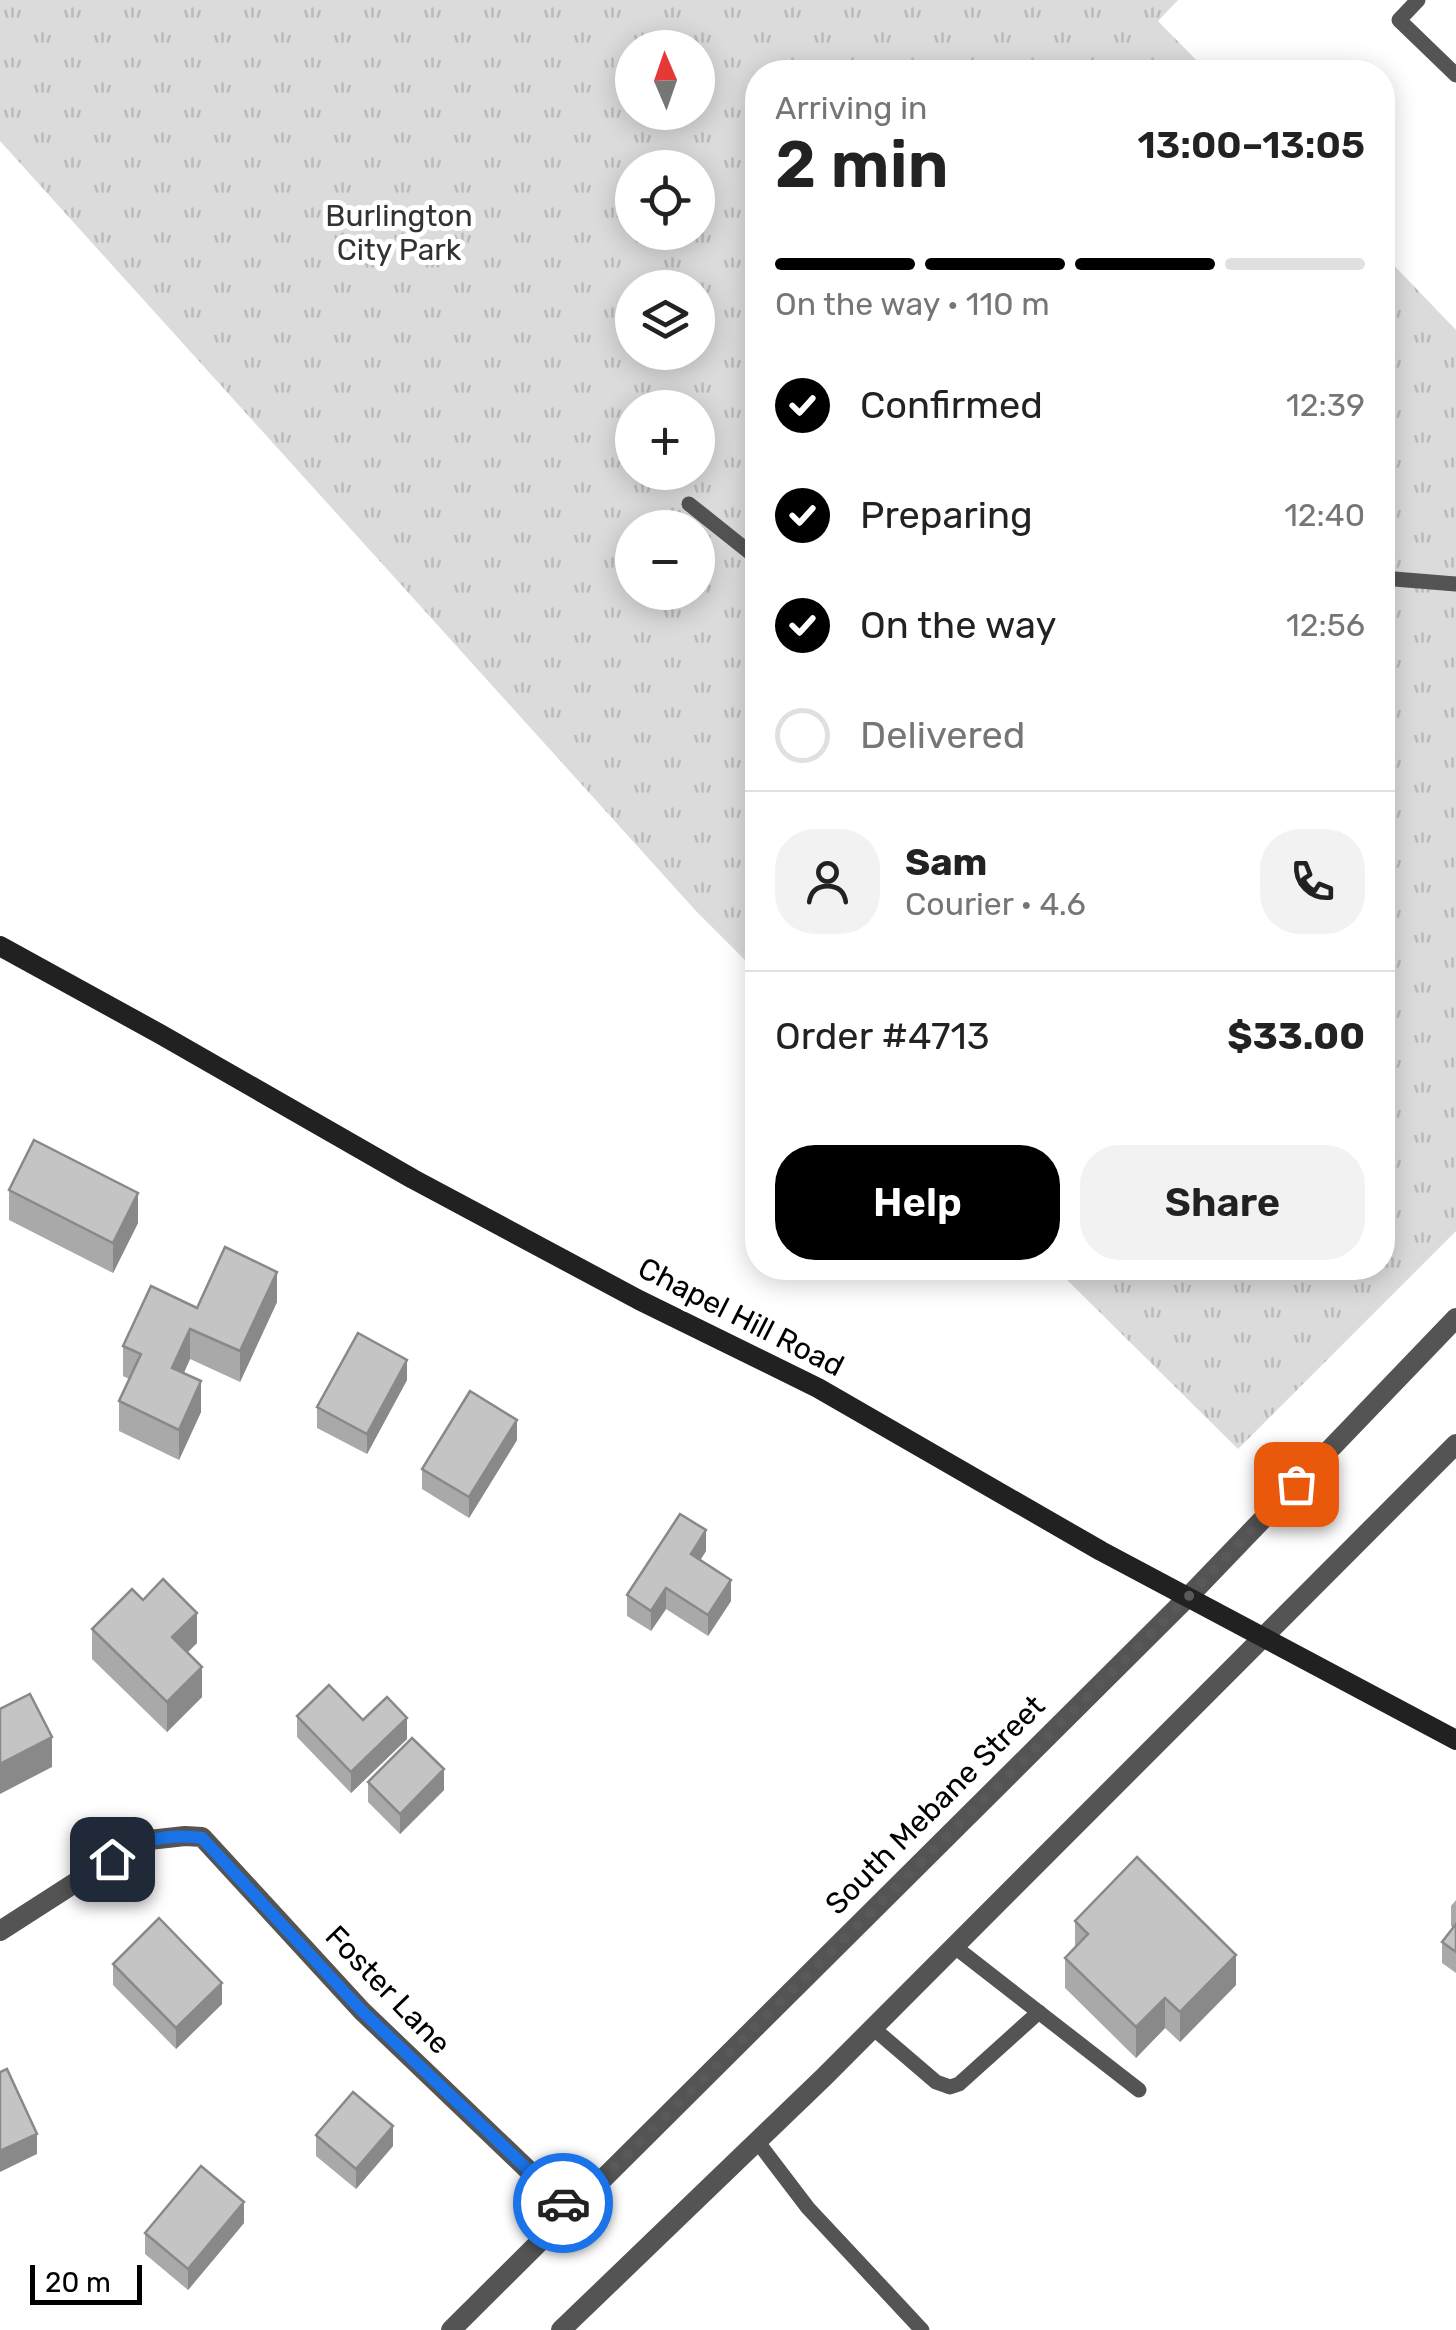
<!DOCTYPE html>
<meta charset="utf-8">
<style>
body{margin:0;font-family:Rubik,sans-serif;background:#f2f2f2;color:#222;height:100vh;display:flex;flex-direction:column;font-size:38px;white-space:nowrap}
*{box-sizing:border-box;margin:0}
p{font-size:32px;color:#767676}
.icon{flex:none;width:55px;height:55px;fill:none;stroke:currentColor;stroke-width:2;stroke-linecap:round;stroke-linejoin:round}
.map{position:relative;flex:1;overflow:hidden}
.panel{position:absolute;left:745px;top:60px;width:650px;height:1220px;display:flex;flex-direction:column;background:#fff;border-radius:40px;box-shadow:0 5px 25px #0003}
.panel>*{flex:none}
.needle{width:65px;rotate:358deg}
.controls{position:absolute;left:615px;top:30px;display:grid;gap:20px}
.controls a{display:grid;place-items:center;width:100px;height:100px;border-radius:50%;background:#fff;box-shadow:0 5px 25px #0003;font-size:50px}
.scale{position:absolute;left:30px;bottom:25px;width:112px;box-sizing:border-box;padding-left:10px;border:5px solid #000;border-top:0;font-size:28px;line-height:35px;white-space:nowrap;color:#000;-webkit-text-stroke:8px #fff;paint-order:stroke}
.pin{position:absolute;display:grid;place-items:center;width:85px;height:85px;color:#fff;margin:-42px;border-radius:20px;box-shadow:0 5px 15px #0006}
.courier{position:absolute;display:grid;place-items:center;width:100px;height:100px;margin:-50px;border:8px solid #1a73e8;border-radius:50%;background:#fff;color:#222;box-shadow:0 2px 12px #0007}
.summary em{font-style:normal;font-weight:600}
.summary div{display:flex;flex-direction:column-reverse}
.summary{display:flex;align-items:center;justify-content:space-between;height:170px;padding:0 30px}
h1{font-size:65px;font-weight:600;line-height:75px}
.bar{display:grid;grid-template-columns:repeat(4,1fr);gap:15px 10px;align-content:center;height:120px;padding:0 30px}
.bar i{height:12px;border-radius:8px;background:#e0e0e0}
.bar .selected{background:#000}
.bar p{grid-column:span 4}
.line{display:flex;align-items:center;gap:25px;padding:0 30px;border-top:2px solid #e0e0e0}
.line div{flex:1}
.round{display:grid;place-items:center;flex:none;width:105px;height:105px;border-radius:40px;background:#f2f2f2}
ol{padding:0 30px;list-style:none}
li{display:flex;align-items:center;gap:30px;height:110px}
li p{margin-inline-start:auto}
li .icon{padding:10px;border-radius:50%;background:#000;color:#fff;stroke-width:4}
li:last-child{color:#767676}
li i{width:55px;height:55px;border:5px solid #e0e0e0;border-radius:50%}
.primary-button{display:flex;gap:20px;margin-top:auto;padding:20px 30px}
.primary-button a{flex:1;height:115px;border-radius:40px;background:#000;color:#fff;font-size:40px;font-weight:600;line-height:115px;text-align:center}
.primary-button a+a{background:#f2f2f2;color:#222}
.map>svg:first-child{display:block}
.park{fill:url(#park-tufts);fill-rule:evenodd}
.lines{fill:none;stroke-linecap:round;stroke-linejoin:round}
.service{stroke:#545454;stroke-width:15}
.minor{stroke:#545454;stroke-width:20}
.tertiary{stroke:#545454;stroke-width:20}
.secondary{stroke:#212121;stroke-width:20}
.wall{fill:#a9a9a9}
.shaded-wall{fill:#898989}
.building{fill:#c4c4c4;stroke:#898989;stroke-width:2.5}
.done{stroke:#595959;stroke-width:10;stroke-dasharray:0 18}
.route{stroke:#1a73e8;stroke-width:12}
.labels{text-anchor:middle;stroke-width:10;stroke-linejoin:round;paint-order:stroke}
.park-label{font-size:30px;fill:#323232;stroke:#fff}
.street-label{font-size:30px;fill:#000;stroke:#fff}
</style>
<div class="map">
<svg width="1456" height="2330" viewBox="0 0 1456 2330">
<defs>
<pattern id="park-tufts" width="24" height="20" patternUnits="userSpaceOnUse" patternTransform="scale(2.5)"><rect width="24" height="20" fill="#dbdbdb"/><path d="M3 7l-1-3M5 7V3M7 7l1-3M15 17l-1-3M17 17v-4M19 17l1-3" fill="none" stroke="#bababa"/></pattern>
</defs>
<rect width="100%" height="100%" fill="#fff"/>
<g class="park">
<path d="M0 0H1178L1158 21 1208 72H758L757 972 696 911 0 141ZM632 48H698V112H632ZM632 168H698V232H632ZM632 288H698V352H632ZM632 408H698V472H632ZM632 528H698V592H632Z"/>
<polygon points="1383,254 1456,330 1456,1231 1238,1449 1055,1268 1382,1268"/>
</g>
<g class="lines">
<g class="service">
<polyline points="1418,0 1399,20 1456,75"/>
<polyline points="689,504 758,559"/>
<polyline points="1382,578 1456,584"/>
<polyline points="955,1947 1139,2090"/>
<polyline points="873,2028 936,2082 950,2087 959,2084 1039,2012"/>
<polyline points="757,2141 808,2208 922,2330"/>
</g>
<polyline class="minor" points="0,1931 140,1841 185,1836 202,1837 362,2011 571,2211"/>
<g class="tertiary">
<polyline points="451,2330 1189,1596 1456,1318"/>
<polyline points="561,2330 824,2077 1456,1444"/>
</g>
<polyline class="secondary" points="0,946 160,1034 413,1179 639,1300 818,1388 1101,1551 1456,1740"/>
</g>
<g class="wall">
<polygon points="9,1190 138,1223 113,1273 9,1220"/>
<polygon points="277,1302 240,1382 190,1359 184,1373 201,1412 179,1460 119,1431 119,1401 129,1379 123,1376 123,1346 197,1308"/>
<polygon points="407,1380 367,1454 317,1428 317,1407"/>
<polygon points="517,1440 469,1518 422,1489 422,1469"/>
<polygon points="706,1551 700,1560 731,1601 708,1636 666,1609 651,1631 627,1616 627,1595"/>
<polygon points="143,1600 197,1643 188,1652 202,1697 167,1732 92,1659 92,1629"/>
<polygon points="297,1716 363,1720 407,1739 351,1793 297,1737"/>
<polygon points="368,1782 444,1790 400,1834 368,1802"/>
<polygon points="1456,1900 1456,1973 1442,1963 1442,1942 1453,1928 1451,1926 1451,1906"/>
<polygon points="1075,1921 1236,1985 1180,2042 1165,2028 1136,2058 1065,1988 1065,1958 1075,1948"/>
<polygon points="113,1964 222,2004 176,2049 113,1985"/>
<polygon points="316,2135 393,2146 356,2189 316,2156"/>
<polygon points="244,2223 188,2290 145,2254 145,2233"/>
</g>
<g class="shaded-wall">
<polygon points="138,1193 138,1223 113,1273 113,1243"/>
<polygon points="277,1272 277,1302 240,1382 240,1351"/>
<polygon points="190,1329 190,1359 172,1398 172,1368"/>
<polygon points="407,1360 407,1380 367,1454 367,1434"/>
<polygon points="201,1381 201,1412 179,1460 179,1430"/>
<polygon points="517,1420 517,1440 469,1518 469,1497"/>
<polygon points="706,1530 706,1551 691,1575 691,1554"/>
<polygon points="731,1580 731,1601 708,1636 708,1615"/>
<polygon points="666,1588 666,1609 651,1631 651,1611"/>
<polygon points="197,1613 197,1643 172,1667 172,1637"/>
<polygon points="202,1667 202,1697 167,1732 167,1702"/>
<polygon points="407,1718 407,1739 351,1793 351,1772"/>
<polygon points="52,1737 52,1767 0,1794 0,1764"/>
<polygon points="444,1769 444,1790 400,1834 400,1814"/>
<polygon points="1236,1955 1236,1985 1180,2042 1180,2012"/>
<polygon points="222,1983 222,2004 176,2049 176,2028"/>
<polygon points="1165,1998 1165,2028 1136,2058 1136,2027"/>
<polygon points="393,2126 393,2146 356,2189 356,2169"/>
<polygon points="37,2134 37,2154 0,2172 0,2151"/>
<polygon points="244,2202 244,2223 188,2290 188,2269"/>
</g>
<g class="building">
<polygon points="34,1140 138,1193 113,1243 9,1190"/>
<polygon points="225,1247 277,1272 240,1351 190,1329 172,1368 201,1381 179,1430 119,1401 141,1354 123,1346 151,1286 197,1308"/>
<polygon points="358,1333 407,1360 367,1434 317,1407"/>
<polygon points="470,1391 517,1420 469,1497 422,1469"/>
<polygon points="680,1514 706,1530 691,1554 731,1580 708,1615 666,1588 651,1611 627,1595"/>
<polygon points="163,1579 197,1613 172,1637 202,1667 167,1702 92,1629 132,1589 143,1600"/>
<polygon points="329,1685 363,1720 387,1697 407,1718 351,1772 297,1716"/>
<polygon points="30,1694 52,1737 0,1764 0,1709"/>
<polygon points="412,1738 444,1769 400,1814 368,1782"/>
<polygon points="1137,1857 1236,1955 1180,2012 1165,1998 1136,2027 1065,1958 1088,1934 1075,1921"/>
<polygon points="159,1918 222,1983 176,2028 113,1964"/>
<polygon points="1456,1924 1456,1952 1442,1942"/>
<polygon points="7,2069 37,2134 0,2151 0,2072"/>
<polygon points="353,2092 393,2126 356,2169 316,2135"/>
<polygon points="201,2166 244,2202 188,2269 145,2233"/>
</g>
<g class="lines">
<polyline class="done" points="563,2203 571,2210 1189,1596 1296,1484"/>
<path class="route" d="M112 1859C142 1840 165 1833 202 1838L362 2011 563 2203"/>
</g>
<g class="labels">
<g class="park-label">
<text x="399" y="226">Burlington<tspan x="399" dy="34">City Park</tspan></text>
</g>
<g class="street-label">
<text transform="translate(741 1317) rotate(27)" y="10">Chapel Hill Road</text>
<text transform="translate(935 1805) rotate(-45)" y="10">South Mebane Street</text>
<text transform="translate(388 1990) rotate(46)" y="10">Foster Lane</text>
</g>
</g>
</svg>
<div class="controls">
<a><svg class="needle" viewBox="-14 -14 28 28"><path d="M0-13l5 13h-10z" fill="#e53935"/><path d="M0 13l5-13h-10z" fill="#767676"/></svg></a>
<a><svg class="icon" aria-label="locate" viewBox="0 0 24 24"><circle cx="12" cy="12" r="6"/><path d="M12 2v4M12 18v4M2 12h4M18 12h4"/></svg></a>
<a><svg class="icon" aria-label="layers" viewBox="0 0 24 24"><path d="M12 4l9 5-9 5-9-5zM3 14l9 5 9-5"/></svg></a>
<a>+</a>
<a>−</a>
</div>
<div class="scale">20 m</div>
<div class="pin" style="left:1296px;top:1484px;background:#ea580c"><svg class="icon" aria-label="bag" viewBox="0 0 24 24"><path d="M5 8h14l-1 12H6zM9 8a3 3 0 0 1 6 0"/></svg></div>
<div class="pin" style="left:112px;top:1859px;background:#1f2937"><svg class="icon" aria-label="home" viewBox="0 0 24 24"><path d="M3 11l9-7 9 7M6 9v11h12V9"/></svg></div>
<div class="courier" style="left:563px;top:2203px"><svg class="icon" aria-label="car" viewBox="0 0 24 24"><path d="M5 17H2v-5l4-1 3-4h7l3 4 3 1v5h-3M9 17h6M6 11h13"/><circle cx="7" cy="17" r="2"/><circle cx="17" cy="17" r="2"/></svg></div>
<section class="panel">
<div class="summary"><div><h1>2 min</h1><p>Arriving in</p></div><em>13:00–13:05</em></div>
<div class="bar"><i class="selected"></i><i class="selected"></i><i class="selected"></i><i></i><p>On the way · 110 m</p></div>
<ol>
<li><svg class="icon" aria-label="check" viewBox="0 0 24 24"><path d="M5 12l5 5 9-10"/></svg>Confirmed<p>12:39</p></li>
<li><svg class="icon" aria-label="check" viewBox="0 0 24 24"><path d="M5 12l5 5 9-10"/></svg>Preparing<p>12:40</p></li>
<li><svg class="icon" aria-label="check" viewBox="0 0 24 24"><path d="M5 12l5 5 9-10"/></svg>On the way<p>12:56</p></li>
<li><i></i>Delivered</li>
</ol>
<div class="line" style="height:180px"><a class="round"><svg class="icon" aria-label="person" viewBox="0 0 24 24"><circle cx="12" cy="8" r="4"/><path d="M4 21q1-7 8-7t8 7"/></svg></a><div><b>Sam</b><p>Courier · 4.6</p></div><a class="round"><svg class="icon" aria-label="phone" viewBox="0 0 24 24"><path d="M5 4h4l2 5-3 2q2 4 5 5l2-3 5 2v4C11 20 4 13 5 4z"/></svg></a></div>
<div class="line" style="height:130px"><div>Order #4713</div><b>$33.00</b></div>
<div class="primary-button"><a>Help</a><a>Share</a></div>
</section>
</div>
